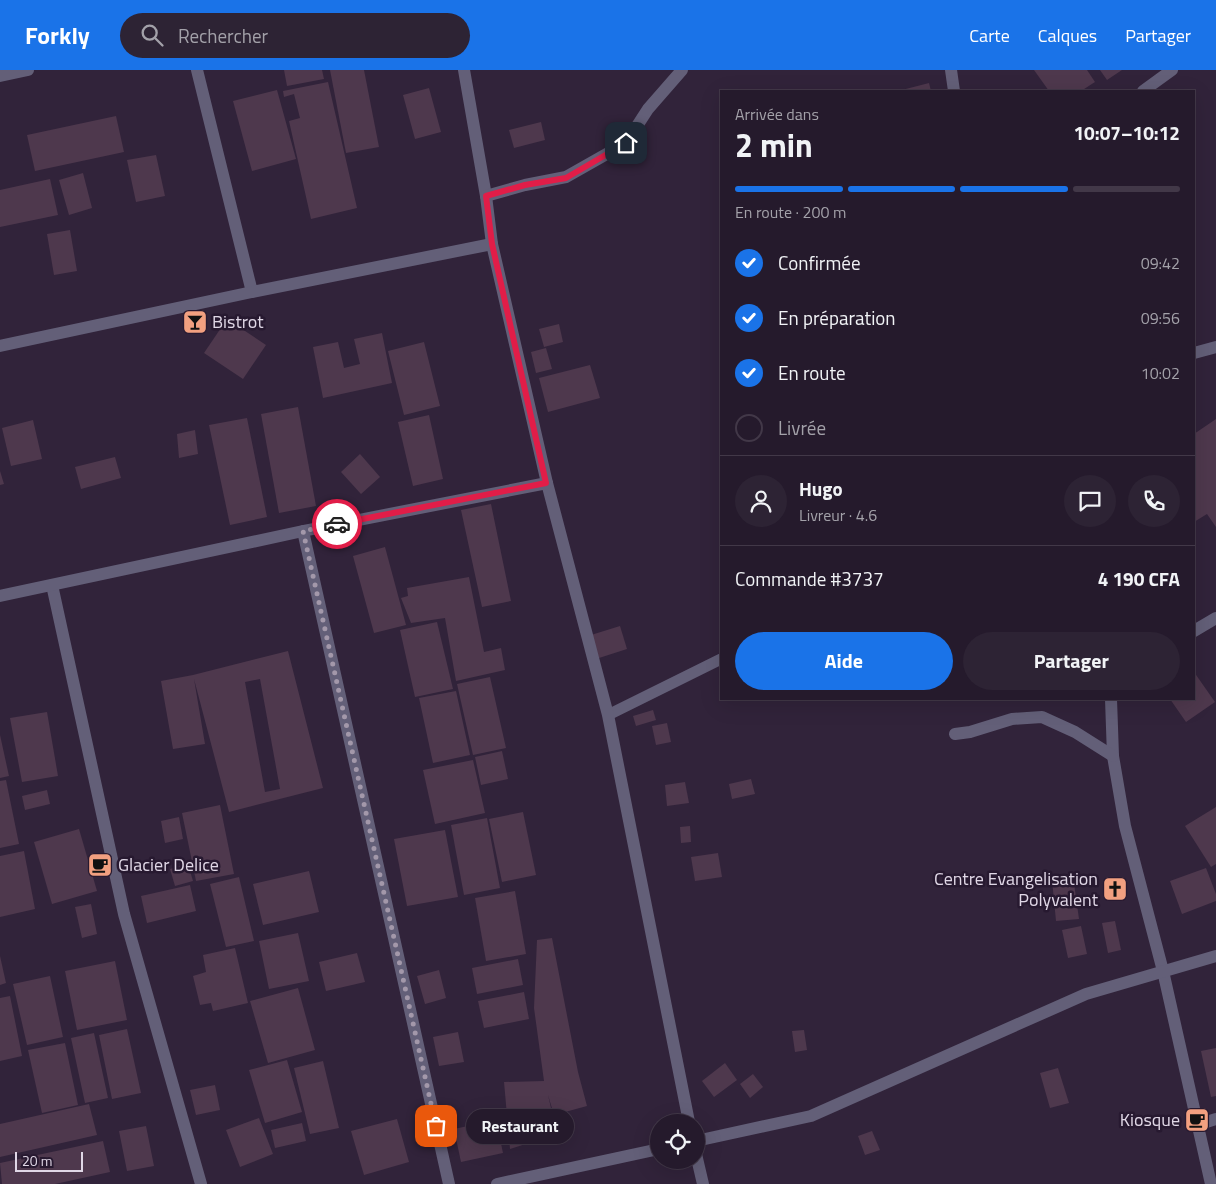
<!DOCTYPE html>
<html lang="fr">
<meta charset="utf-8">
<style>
body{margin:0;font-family:"Titillium Web",sans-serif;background:#2d2334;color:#f1f3f6;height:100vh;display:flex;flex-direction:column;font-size:19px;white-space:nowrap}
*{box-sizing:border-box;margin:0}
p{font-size:16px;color:#a3a1a9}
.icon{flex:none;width:28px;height:28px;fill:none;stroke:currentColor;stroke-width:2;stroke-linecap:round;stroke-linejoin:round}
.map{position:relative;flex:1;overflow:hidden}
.drawer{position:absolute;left:720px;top:20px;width:475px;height:610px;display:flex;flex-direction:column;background:#251a2c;border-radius:0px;box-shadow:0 5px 20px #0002,0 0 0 1px #423848}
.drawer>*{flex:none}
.buttons{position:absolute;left:650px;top:1044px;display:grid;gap:10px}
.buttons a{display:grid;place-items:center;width:55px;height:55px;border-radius:50%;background:#251a2c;box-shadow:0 5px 20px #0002,0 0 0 1px #423848;font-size:25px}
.scale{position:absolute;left:15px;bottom:12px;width:68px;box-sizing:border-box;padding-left:5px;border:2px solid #e0d7e6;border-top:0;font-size:14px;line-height:18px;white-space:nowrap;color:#e0d7e6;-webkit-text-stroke:4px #271930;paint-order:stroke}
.pin{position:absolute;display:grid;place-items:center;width:42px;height:42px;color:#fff;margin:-21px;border-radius:10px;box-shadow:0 2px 8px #0006}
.courier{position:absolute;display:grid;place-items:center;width:50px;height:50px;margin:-25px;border:4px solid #e11d48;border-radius:50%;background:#fff;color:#222;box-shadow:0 1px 6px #0007}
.bubble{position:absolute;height:35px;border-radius:18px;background:#251a2c;box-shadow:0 5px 20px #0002,0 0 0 1px #423848;font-size:16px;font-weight:700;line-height:35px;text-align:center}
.summary em{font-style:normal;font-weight:700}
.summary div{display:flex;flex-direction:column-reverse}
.summary{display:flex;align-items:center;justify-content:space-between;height:85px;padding:0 15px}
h1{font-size:32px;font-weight:700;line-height:38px}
.bar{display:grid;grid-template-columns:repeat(4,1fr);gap:8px 5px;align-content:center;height:60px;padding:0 15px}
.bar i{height:6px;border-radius:4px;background:#423848}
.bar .active{background:#1a73e8}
.bar p{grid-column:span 4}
.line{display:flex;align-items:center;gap:12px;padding:0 15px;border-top:1px solid #423848}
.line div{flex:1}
.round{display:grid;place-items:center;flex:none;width:52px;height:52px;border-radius:26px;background:#2d2334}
ol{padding:0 15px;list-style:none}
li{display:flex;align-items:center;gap:15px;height:55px}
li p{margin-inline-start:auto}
li .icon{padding:5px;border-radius:50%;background:#1a73e8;color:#fff;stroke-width:4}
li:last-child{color:#a3a1a9}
li i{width:28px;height:28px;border:2px solid #423848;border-radius:50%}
.primary-button{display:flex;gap:10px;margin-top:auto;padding:10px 15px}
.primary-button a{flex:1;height:58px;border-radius:30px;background:#1a73e8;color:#fff;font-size:20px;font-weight:700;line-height:58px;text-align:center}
.primary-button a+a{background:#2d2334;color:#f1f3f6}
header{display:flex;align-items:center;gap:30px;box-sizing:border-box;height:70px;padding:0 25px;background:#1a73e8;color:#fff}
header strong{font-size:24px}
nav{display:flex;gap:28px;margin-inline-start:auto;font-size:18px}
.search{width:350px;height:45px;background:#2d2334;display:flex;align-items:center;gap:12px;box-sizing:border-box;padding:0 18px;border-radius:28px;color:#a3a1a9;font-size:19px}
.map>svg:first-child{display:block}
.building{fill:#4e384d;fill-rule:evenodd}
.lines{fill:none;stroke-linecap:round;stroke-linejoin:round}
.lane{stroke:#635f78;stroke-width:11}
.street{stroke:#635f78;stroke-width:12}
.done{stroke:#a398aa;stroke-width:5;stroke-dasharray:0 9}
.route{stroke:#e11d48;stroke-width:6}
.labels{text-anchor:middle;stroke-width:5;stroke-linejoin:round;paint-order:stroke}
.poi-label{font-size:18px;fill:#e0d7e6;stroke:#271930;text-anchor:start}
</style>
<header>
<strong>Forkly</strong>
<div class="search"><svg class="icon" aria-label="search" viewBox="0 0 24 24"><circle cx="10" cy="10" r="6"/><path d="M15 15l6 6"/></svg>Rechercher</div>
<nav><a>Carte</a><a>Calques</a><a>Partager</a></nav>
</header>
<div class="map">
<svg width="1216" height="1114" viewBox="0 0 1216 1114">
<rect width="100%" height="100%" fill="#31233a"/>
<g class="building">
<polygon points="284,0 322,0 324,9 287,16"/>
<polygon points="330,0 364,0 379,77 346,83"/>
<polygon points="1034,0 1087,0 1095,12 1081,21 1049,21"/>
<polygon points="1100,0 1122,0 1107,10"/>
<polygon points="328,12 357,138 311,149 289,51 300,48 294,24 284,27 283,21"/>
<polygon points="929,13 931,21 898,21"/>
<polygon points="429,18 441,62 415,69 403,25"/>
<polygon points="277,20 296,89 252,101 233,31"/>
<polygon points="116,46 124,82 35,101 27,65"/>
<polygon points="541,52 545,70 514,78 509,60"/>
<polygon points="156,85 165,126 136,132 127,90"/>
<polygon points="83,103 92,138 69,145 59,110"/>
<polygon points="50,109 58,145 0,157 0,120"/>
<polygon points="70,160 77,201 54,205 47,164"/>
<polygon points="227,249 266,275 243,309 204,283"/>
<polygon points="559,254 563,272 544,277 539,259"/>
<polygon points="382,263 392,313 323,328 313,277 338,272 344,298 360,294 354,269"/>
<polygon points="424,272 440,336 404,345 388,281"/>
<polygon points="546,278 552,299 536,303 531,282"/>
<polygon points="590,295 600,328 548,342 539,308"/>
<polygon points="298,337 316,436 279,443 261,344"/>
<polygon points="429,345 443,409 413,416 398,352"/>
<polygon points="247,348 267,447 230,455 209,355"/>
<polygon points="1216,349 1216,457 1207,444 1194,452 1194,364"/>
<polygon points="33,350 42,389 11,396 2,358"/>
<polygon points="195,360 198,384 179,388 177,364"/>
<polygon points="360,384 380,407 361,424 341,402"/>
<polygon points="115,387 121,408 81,419 75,397"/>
<polygon points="0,401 4,414 0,415"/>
<polygon points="491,434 511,531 482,537 461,440"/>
<polygon points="385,477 406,555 374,563 353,486"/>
<polygon points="469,507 484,582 501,578 505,600 456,611 445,548 411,553 401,528 408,526 407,518"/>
<polygon points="437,552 453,619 415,627 400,560"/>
<polygon points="620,556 627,579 599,588 591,565"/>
<path d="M288 581 323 718 229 742 194 609 205 674 173 679 161 611 193 605ZM260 609 280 719 265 722 245 612Z"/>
<polygon points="1194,602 1215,632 1186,652 1170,629 1194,629"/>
<polygon points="490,607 506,678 473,685 457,614"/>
<polygon points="456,621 470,685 433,693 419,628"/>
<polygon points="653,640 656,650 636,656 633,646"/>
<polygon points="47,642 58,706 22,712 10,648"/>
<polygon points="667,653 671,672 656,675 652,656"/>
<polygon points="0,665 9,706 0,708"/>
<polygon points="502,681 508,709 481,715 475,687"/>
<polygon points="473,690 485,743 435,754 423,700"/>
<polygon points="751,709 755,724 732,729 729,714"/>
<polygon points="6,710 19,774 0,778 0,711"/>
<polygon points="685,712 689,733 667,736 665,715"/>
<polygon points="47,720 50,734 25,740 22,726"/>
<polygon points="220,735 234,804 196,811 182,743"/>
<polygon points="1216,737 1216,794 1211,797 1185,756"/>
<polygon points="523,742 536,805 502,812 489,749"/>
<polygon points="179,747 183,769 165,773 161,751"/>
<polygon points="487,748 500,818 464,825 451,755"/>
<polygon points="690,756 691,772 681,773 680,757"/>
<polygon points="79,759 97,821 52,834 34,772"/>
<polygon points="445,760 458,827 407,836 394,769"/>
<polygon points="24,781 35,839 0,847 0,786"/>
<polygon points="718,783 722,807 695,811 691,787"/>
<polygon points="188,794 193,811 175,816 170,799"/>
<polygon points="1206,798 1216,824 1216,831 1182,844 1170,811"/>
<polygon points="309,801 319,842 263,855 253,814"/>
<polygon points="1073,806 1079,849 1056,851 1052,810"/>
<polygon points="239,807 254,871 226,877 210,814"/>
<polygon points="190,815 196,841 147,853 141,826"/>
<polygon points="515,821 526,884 486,891 475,828"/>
<polygon points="91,834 97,864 82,868 75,837"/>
<polygon points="1115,851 1121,880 1108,883 1102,853"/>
<polygon points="1081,856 1087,884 1068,888 1062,860"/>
<polygon points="298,863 309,911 269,919 259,871"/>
<polygon points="552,868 578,1002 587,1036 554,1045 548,1025 557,1064 510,1079 504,1012 544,1011 534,938 537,870"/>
<polygon points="235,878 248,933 213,941 211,933 200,935 193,906 206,902 203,885"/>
<polygon points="357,883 365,912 326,921 319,892"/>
<polygon points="0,886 6,913 0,915"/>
<polygon points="518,889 523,915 477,924 472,898"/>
<polygon points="115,891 127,950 77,960 65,901"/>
<polygon points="439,900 446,928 425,934 417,906"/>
<polygon points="50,906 63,967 27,975 13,914"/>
<polygon points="298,918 315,980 268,993 250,931"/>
<polygon points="524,922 529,949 484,958 478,931"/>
<polygon points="10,926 22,986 0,991 0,928"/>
<polygon points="127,959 141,1023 112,1029 99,965"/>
<polygon points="804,960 807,980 795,982 792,961"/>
<polygon points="458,962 464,992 439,996 433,967"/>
<polygon points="94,963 108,1028 85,1033 71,968"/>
<polygon points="65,973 78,1035 42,1043 28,980"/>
<polygon points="1216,978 1216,1026 1211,1027 1201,981"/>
<polygon points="287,990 302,1042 265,1053 249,1000"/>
<polygon points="323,991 339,1058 310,1064 294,998"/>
<polygon points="725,993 737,1010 714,1027 702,1011"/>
<polygon points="1058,998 1069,1033 1050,1038 1040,1003"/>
<polygon points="753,1004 763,1017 750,1028 740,1014"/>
<polygon points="215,1015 220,1040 196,1045 190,1020"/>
<polygon points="89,1034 97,1065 0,1087 0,1054"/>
<polygon points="259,1048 273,1084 240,1097 226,1060"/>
<polygon points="397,1049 409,1092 364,1105 351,1061"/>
<polygon points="496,1050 503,1083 461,1092 454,1059"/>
<polygon points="302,1053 306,1071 275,1078 271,1060"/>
<polygon points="146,1056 154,1096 127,1101 119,1061"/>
<polygon points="872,1061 880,1080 865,1085 858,1066"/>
<polygon points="103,1071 110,1102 55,1114 2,1114 0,1093"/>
</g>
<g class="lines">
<polyline class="lane" points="608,645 721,589"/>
<g class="street">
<polyline points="197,0 252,222"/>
<polyline points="464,0 486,126 492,174 547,413 608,645 689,1052"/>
<polyline points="951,0 954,21"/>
<polyline points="0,6 28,0"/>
<polyline points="1143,21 1172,0"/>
<polyline points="486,126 525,115 566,107 626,73 648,39 682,0"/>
<polyline points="0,276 252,222 492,174"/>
<polyline points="1194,283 1216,277"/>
<polyline points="303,461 449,1114"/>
<polyline points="52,515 124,844 201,1114"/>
<polyline points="0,526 303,461 547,413"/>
<polyline points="1194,561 1216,548"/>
<polyline points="1111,629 1113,686 1125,756 1163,901 1211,1114"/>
<polyline points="955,664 970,662 1012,649 1042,647 1075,662 1113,686"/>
<polyline points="1197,1055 1216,1049"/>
<polyline points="696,1071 811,1046 1086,924 1216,886"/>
<polyline points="696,1084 703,1114"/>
<polyline points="497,1114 659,1079"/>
</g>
</g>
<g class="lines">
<polyline class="done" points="337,454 303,461 436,1056"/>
<polyline class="route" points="337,454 546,413 492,174 486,126 525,115 566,108 626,73"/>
</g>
<defs>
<symbol id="bar-square" viewBox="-11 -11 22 22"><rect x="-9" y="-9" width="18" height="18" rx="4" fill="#f2a080" stroke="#271930"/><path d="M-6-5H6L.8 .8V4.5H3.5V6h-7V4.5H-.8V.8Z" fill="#111"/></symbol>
<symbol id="cafe-square" viewBox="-11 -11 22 22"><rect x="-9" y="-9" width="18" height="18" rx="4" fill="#f2a080" stroke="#271930"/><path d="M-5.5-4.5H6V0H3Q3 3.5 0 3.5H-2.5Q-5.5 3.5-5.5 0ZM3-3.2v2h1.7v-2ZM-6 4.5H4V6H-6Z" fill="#111"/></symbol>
<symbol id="church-square" viewBox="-11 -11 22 22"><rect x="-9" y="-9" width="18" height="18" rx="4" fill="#f2a080" stroke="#271930"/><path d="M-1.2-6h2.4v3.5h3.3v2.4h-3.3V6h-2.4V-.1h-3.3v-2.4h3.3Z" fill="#111"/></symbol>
</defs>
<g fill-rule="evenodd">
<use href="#bar-square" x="181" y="238" width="28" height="28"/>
<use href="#cafe-square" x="86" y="781" width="28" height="28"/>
<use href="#church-square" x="1101" y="805" width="28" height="28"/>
<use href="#cafe-square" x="1183" y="1036" width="28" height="28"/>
</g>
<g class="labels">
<g class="poi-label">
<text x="212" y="258">Bistrot</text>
<text x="118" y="801">Glacier Delice</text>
<text x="1098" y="815" text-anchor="end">Centre Evangelisation<tspan x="1098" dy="21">Polyvalent</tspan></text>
<text x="1180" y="1056" text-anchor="end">Kiosque</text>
</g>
</g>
</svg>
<div class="buttons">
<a><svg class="icon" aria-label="locate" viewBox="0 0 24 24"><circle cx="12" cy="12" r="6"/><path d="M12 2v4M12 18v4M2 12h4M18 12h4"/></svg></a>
</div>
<div class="scale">20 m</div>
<div class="pin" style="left:436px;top:1056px;background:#ea580c"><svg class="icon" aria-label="bag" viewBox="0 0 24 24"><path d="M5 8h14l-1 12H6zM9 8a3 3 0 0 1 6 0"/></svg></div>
<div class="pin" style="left:626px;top:73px;background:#1f2937"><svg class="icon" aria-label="home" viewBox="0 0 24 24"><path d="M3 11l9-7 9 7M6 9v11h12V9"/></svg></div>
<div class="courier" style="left:337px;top:454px"><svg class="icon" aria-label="car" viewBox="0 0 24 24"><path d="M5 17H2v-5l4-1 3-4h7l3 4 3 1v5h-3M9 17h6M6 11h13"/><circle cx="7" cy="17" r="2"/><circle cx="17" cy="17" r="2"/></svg></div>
<div class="bubble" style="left:466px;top:1039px;width:108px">Restaurant</div>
<section class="drawer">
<div class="summary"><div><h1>2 min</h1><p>Arrivée dans</p></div><em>10:07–10:12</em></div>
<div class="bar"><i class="active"></i><i class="active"></i><i class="active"></i><i></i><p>En route · 200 m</p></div>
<ol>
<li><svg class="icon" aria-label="check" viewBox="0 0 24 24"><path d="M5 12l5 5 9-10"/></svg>Confirmée<p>09:42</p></li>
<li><svg class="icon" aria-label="check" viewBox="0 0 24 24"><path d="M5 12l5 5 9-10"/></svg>En préparation<p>09:56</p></li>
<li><svg class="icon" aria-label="check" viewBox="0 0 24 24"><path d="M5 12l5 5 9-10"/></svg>En route<p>10:02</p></li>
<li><i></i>Livrée</li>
</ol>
<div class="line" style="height:90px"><a class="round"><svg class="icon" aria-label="person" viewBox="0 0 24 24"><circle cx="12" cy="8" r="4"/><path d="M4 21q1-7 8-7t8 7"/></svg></a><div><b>Hugo</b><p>Livreur · 4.6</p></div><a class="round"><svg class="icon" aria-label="chat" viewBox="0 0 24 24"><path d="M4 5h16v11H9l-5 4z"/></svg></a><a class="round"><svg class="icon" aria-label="phone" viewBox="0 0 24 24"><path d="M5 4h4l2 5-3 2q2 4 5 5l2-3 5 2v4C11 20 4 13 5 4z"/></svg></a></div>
<div class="line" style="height:65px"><div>Commande #3737</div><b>4 190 CFA</b></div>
<div class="primary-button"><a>Aide</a><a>Partager</a></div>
</section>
</div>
